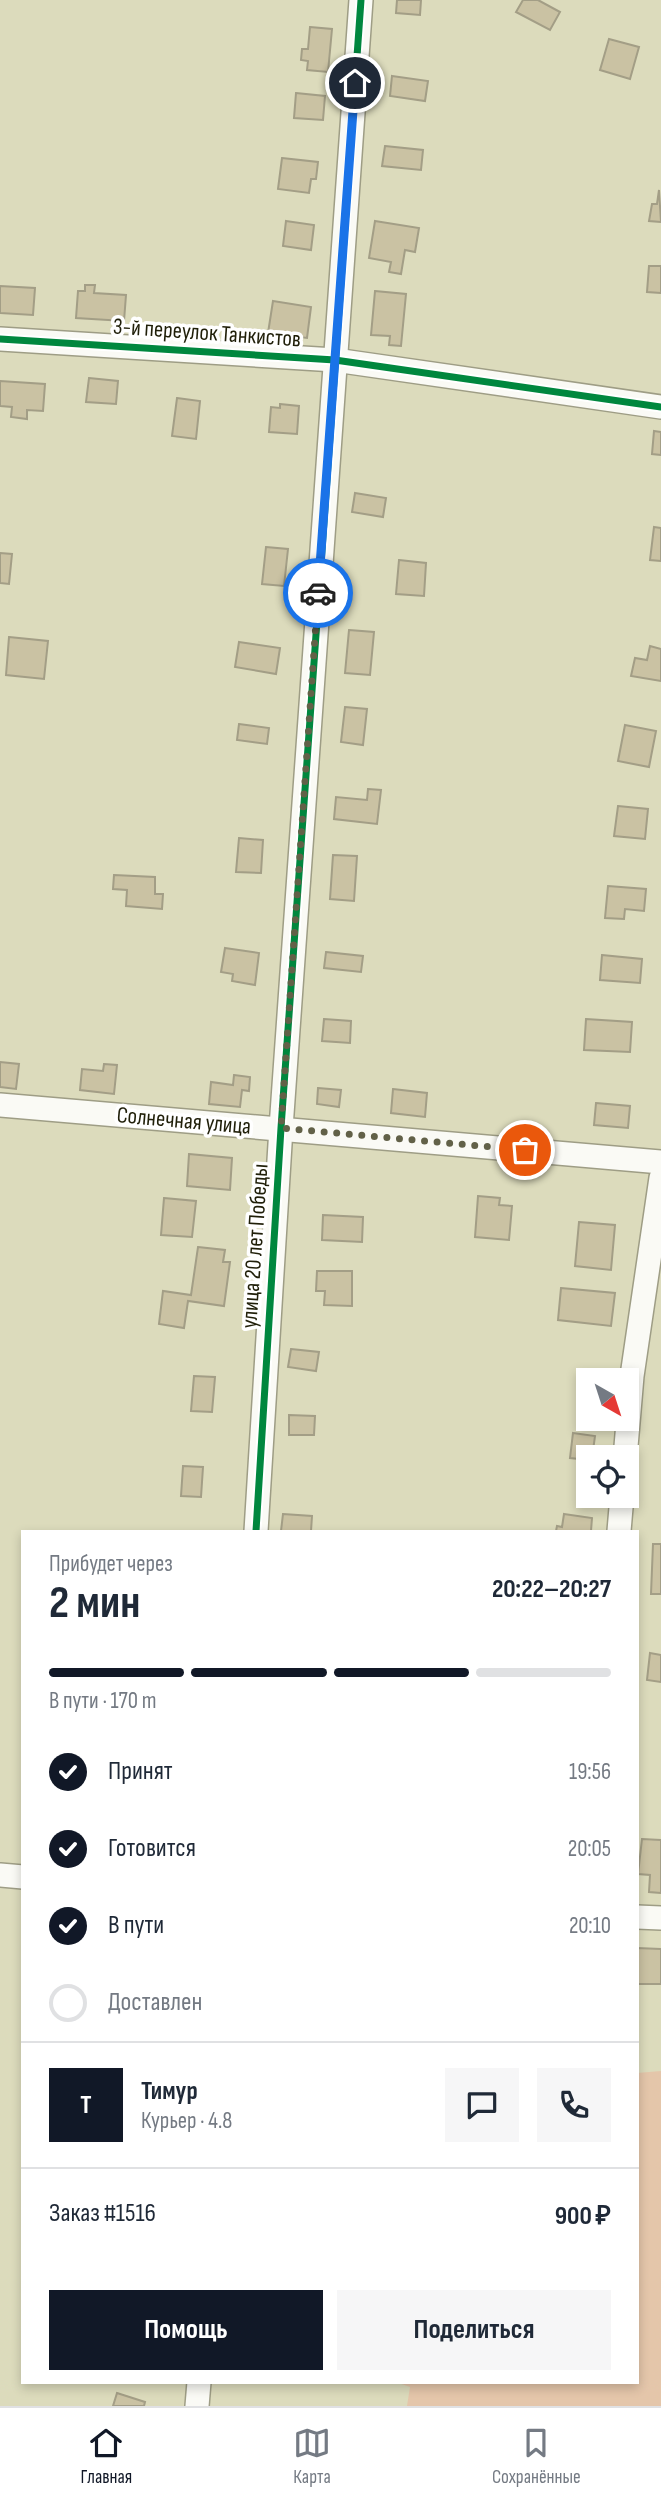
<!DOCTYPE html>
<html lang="ru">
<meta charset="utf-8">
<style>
body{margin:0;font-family:"Sofia Sans Condensed",sans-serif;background:#f6f6f7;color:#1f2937;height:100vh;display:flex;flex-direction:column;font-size:26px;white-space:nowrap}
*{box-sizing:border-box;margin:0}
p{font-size:23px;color:#747a83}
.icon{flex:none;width:38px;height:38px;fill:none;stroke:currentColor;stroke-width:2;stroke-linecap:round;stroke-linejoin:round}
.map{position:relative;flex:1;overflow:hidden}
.sheet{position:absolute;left:21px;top:1530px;width:618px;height:854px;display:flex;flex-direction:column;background:#fff;border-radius:0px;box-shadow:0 4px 10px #0003}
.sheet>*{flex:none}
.needle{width:46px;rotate:141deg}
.controls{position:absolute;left:576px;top:1368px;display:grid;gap:14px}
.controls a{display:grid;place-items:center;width:63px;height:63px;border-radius:0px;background:#fff;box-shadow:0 4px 10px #0003;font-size:35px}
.pin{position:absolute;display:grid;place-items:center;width:60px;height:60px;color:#fff;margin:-30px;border:4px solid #fff;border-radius:50%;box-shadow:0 2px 7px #0007}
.courier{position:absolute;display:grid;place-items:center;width:70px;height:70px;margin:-35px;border:5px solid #1a73e8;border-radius:50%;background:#fff;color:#222;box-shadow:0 2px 9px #0007}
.summary em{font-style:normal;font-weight:700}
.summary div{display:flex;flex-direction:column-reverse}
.summary{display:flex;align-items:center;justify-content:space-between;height:119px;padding:0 28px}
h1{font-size:46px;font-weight:700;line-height:52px}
.bar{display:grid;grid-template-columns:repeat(4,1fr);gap:10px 7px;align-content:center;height:84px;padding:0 28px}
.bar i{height:9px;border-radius:5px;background:#e0e1e3}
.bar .selected{background:#111827}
.bar p{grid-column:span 4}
.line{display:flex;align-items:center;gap:18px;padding:0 28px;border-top:2px solid #e0e1e3}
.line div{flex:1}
.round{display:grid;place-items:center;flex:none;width:74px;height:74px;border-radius:0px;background:#f6f6f7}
ol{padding:0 28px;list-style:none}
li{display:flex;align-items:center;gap:21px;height:77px}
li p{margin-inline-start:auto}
li .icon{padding:7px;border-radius:50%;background:#111827;color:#fff;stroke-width:4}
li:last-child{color:#747a83}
li i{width:38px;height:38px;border:4px solid #e0e1e3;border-radius:50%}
.primary-button{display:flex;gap:14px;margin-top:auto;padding:14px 28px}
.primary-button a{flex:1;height:80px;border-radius:0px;background:#111827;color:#fff;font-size:28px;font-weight:700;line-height:80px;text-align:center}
.primary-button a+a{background:#f6f6f7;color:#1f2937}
.tab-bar{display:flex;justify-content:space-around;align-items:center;height:98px;border-top:2px solid #e0e1e3;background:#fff;font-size:19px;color:#747a83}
.tab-bar a{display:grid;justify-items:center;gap:4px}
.tab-bar .selected{color:#111827}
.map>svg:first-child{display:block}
.green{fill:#e4c6aa}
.building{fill:#cac2a3;stroke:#a39e86;stroke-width:2}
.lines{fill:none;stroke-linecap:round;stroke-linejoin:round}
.minor-casing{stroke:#9e9d85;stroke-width:26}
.minor{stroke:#fafaf5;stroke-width:23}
.cycleway-casing{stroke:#fff;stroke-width:11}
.cycleway{stroke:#00873e;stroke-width:7}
.done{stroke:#626148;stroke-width:7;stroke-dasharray:0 12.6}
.route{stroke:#1a73e8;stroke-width:9}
.labels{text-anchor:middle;stroke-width:7;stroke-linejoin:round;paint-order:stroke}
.street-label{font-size:23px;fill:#201f09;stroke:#fff}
</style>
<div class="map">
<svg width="661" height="2406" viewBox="0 0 661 2406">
<rect width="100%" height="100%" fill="#dcdbbc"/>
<polygon class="green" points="661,2071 661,2406 407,2406 410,2387 396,2382 637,2382 637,2073"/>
<g class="building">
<polygon points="397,0 421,0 420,15 396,13"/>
<polygon points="523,0 538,0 560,12 550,30 516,12"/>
<polygon points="310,27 332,29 328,72 307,70 308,61 301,60 302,49 308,49"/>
<polygon points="609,39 639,47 630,79 600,70"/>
<polygon points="392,76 428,81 425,101 390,96"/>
<polygon points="296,93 325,96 323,120 294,118"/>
<polygon points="385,146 423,150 421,170 382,166"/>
<polygon points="282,158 318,162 316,179 311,179 309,193 278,189"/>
<polygon points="659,190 661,222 649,221 652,204 657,204"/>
<polygon points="286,221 314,225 311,250 283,246"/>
<polygon points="375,221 419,228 415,252 405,250 401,274 389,272 391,262 369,258"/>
<polygon points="649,266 661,266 661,293 647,292"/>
<polygon points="85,285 95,285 94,293 126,295 124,321 76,318 78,291 85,291"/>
<polygon points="0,286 35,288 33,315 0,313"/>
<polygon points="375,291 406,294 401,346 389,345 390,336 371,335"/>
<polygon points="273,301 311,307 307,338 268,333"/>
<polygon points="89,378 118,381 116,404 86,402"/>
<polygon points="0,381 45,384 43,411 27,410 27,419 11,417 12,407 0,406"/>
<polygon points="177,398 200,401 196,439 172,436"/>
<polygon points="280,404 299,406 297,434 269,432 271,407 280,408"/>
<polygon points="654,431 661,432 661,455 652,454"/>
<polygon points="355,493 386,498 383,517 352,512"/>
<polygon points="654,527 661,528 661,561 650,560"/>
<polygon points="266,547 288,549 284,586 262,584"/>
<polygon points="0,553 12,554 9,584 0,583"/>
<polygon points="399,560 426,563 424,596 396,594"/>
<polygon points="349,630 374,632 370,675 345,673"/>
<polygon points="9,637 48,641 44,679 6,675"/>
<polygon points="239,642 280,648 276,674 235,667"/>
<polygon points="650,646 661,649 661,681 631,676 635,658 647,660"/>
<polygon points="345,707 367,709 363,745 341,742"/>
<polygon points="239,724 269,728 267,744 237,740"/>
<polygon points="625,725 656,731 649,767 618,761"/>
<polygon points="368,789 381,790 377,824 334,819 336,797 367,800"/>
<polygon points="618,806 648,809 645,839 614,836"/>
<polygon points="239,838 263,840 261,873 236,872"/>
<polygon points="333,855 357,856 354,901 330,899"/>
<polygon points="114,875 155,877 155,894 163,894 162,909 126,906 127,890 113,889"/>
<polygon points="608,886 646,889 644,911 625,909 624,919 605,918"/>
<polygon points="225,948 259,953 255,985 232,981 233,974 221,972"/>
<polygon points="326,952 363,956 361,972 324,968"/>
<polygon points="602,955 642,959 640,983 600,980"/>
<polygon points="324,1019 351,1021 350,1043 322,1041"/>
<polygon points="586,1019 632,1022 630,1052 584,1050"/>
<polygon points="0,1062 19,1064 16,1089 0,1087"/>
<polygon points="104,1064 117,1065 114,1094 80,1090 82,1069 103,1071"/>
<polygon points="234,1075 250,1077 249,1091 242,1090 240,1107 209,1104 211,1082 233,1085"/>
<polygon points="318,1088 341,1090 339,1107 317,1104"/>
<polygon points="393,1089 427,1093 425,1117 391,1113"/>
<polygon points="596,1103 630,1106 628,1128 594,1125"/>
<polygon points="189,1154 232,1158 230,1190 187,1186"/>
<polygon points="478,1196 500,1198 499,1205 512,1206 509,1240 475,1237"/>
<polygon points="164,1198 196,1201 192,1237 161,1235"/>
<polygon points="323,1215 363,1217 362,1242 322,1240"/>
<polygon points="579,1222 615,1225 611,1270 575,1266"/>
<polygon points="198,1247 225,1250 223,1262 230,1262 224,1306 188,1301 184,1328 159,1324 163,1291 191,1295"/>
<polygon points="317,1271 352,1271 352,1306 324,1305 325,1291 316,1291"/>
<polygon points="561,1288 615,1293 611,1326 558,1320"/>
<polygon points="291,1349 319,1352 316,1371 288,1367"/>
<polygon points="194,1376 215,1377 212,1412 191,1411"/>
<polygon points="289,1415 315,1416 314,1435 289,1435"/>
<polygon points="573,1433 595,1436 592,1458 588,1458 588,1460 570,1458"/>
<polygon points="183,1466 203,1467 201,1497 181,1496"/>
<polygon points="283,1514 312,1516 311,1531 281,1531"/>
<polygon points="564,1514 592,1518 591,1531 556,1531 557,1526 562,1527"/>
<polygon points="653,1544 661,1544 661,1594 651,1594"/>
<polygon points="650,1653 661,1655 661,1682 647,1680"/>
<polygon points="642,1839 661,1840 661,1893 649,1892 650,1875 638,1874"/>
<polygon points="637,1948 661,1949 661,1984 637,1984"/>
<polygon points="117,2393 145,2402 144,2406 113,2406"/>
</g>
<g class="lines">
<defs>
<g id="minor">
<polyline points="0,339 335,360 661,407"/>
<polyline points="0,1105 661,1162"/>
<polyline points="625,1458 632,1376 661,1178"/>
<polyline points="256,1531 281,1128 361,0"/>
<polyline points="619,1531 622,1496"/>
<polyline points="0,1875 23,1877"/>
<polyline points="637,1917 661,1918"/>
<polyline points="197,2406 199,2382"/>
</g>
</defs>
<use href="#minor" class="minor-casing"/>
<use href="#minor" class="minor"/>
<defs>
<g id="cycleway">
<polyline points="0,339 335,360 661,407"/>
<polyline points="256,1531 281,1128 361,0"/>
</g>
</defs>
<use href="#cycleway" class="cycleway-casing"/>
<use href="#cycleway" class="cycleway"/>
</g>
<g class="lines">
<polyline class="done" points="318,593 281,1128 525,1150"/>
<polyline class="route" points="318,593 355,83"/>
</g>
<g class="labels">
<g class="street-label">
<text transform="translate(207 332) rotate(4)" y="8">3-й переулок Танкистов</text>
<text transform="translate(184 1120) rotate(5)" y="8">Солнечная улица</text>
<text transform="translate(254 1246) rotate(-86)" y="8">улица 20 лет Победы</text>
</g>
</g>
</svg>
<div class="controls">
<a><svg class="needle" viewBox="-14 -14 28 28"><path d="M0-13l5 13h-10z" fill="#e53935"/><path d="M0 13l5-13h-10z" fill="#747a83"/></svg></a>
<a><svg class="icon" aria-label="locate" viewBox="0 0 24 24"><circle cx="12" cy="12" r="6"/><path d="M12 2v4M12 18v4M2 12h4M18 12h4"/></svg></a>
</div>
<div class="pin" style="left:525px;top:1150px;background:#ea580c"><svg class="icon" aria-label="bag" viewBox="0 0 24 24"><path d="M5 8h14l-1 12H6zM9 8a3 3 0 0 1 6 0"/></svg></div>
<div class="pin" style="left:355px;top:83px;background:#1f2937"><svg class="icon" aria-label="home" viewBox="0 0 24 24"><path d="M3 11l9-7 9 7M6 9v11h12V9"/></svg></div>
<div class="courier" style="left:318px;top:593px"><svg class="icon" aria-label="car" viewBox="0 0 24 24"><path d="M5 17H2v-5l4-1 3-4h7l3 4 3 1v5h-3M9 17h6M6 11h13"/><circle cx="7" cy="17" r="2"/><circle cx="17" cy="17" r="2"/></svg></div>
<section class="sheet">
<div class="summary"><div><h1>2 мин</h1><p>Прибудет через</p></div><em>20:22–20:27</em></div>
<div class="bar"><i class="selected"></i><i class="selected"></i><i class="selected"></i><i></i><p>В пути · 170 m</p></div>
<ol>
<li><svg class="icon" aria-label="check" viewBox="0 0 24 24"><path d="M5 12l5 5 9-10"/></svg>Принят<p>19:56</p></li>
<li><svg class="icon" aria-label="check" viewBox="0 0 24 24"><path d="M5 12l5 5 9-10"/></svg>Готовится<p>20:05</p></li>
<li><svg class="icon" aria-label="check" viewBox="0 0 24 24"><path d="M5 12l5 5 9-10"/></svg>В пути<p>20:10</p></li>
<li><i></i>Доставлен</li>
</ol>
<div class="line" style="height:126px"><b class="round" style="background:#111827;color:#fff">Т</b><div><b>Тимур</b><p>Курьер · 4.8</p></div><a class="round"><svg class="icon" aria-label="chat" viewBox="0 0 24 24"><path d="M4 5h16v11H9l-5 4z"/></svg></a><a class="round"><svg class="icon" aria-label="phone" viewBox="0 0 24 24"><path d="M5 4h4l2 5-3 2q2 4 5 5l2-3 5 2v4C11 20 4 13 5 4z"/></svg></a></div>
<div class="line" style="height:91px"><div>Заказ #1516</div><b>900 ₽</b></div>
<div class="primary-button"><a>Помощь</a><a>Поделиться</a></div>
</section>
</div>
<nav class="tab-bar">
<a class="selected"><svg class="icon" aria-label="home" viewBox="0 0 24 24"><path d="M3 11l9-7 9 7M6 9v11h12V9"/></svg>Главная</a>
<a><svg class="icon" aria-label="map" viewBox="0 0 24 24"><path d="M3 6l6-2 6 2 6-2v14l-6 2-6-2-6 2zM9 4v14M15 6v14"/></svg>Карта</a>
<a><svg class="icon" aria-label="saved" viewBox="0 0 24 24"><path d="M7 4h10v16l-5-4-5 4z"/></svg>Сохранённые</a>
</nav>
